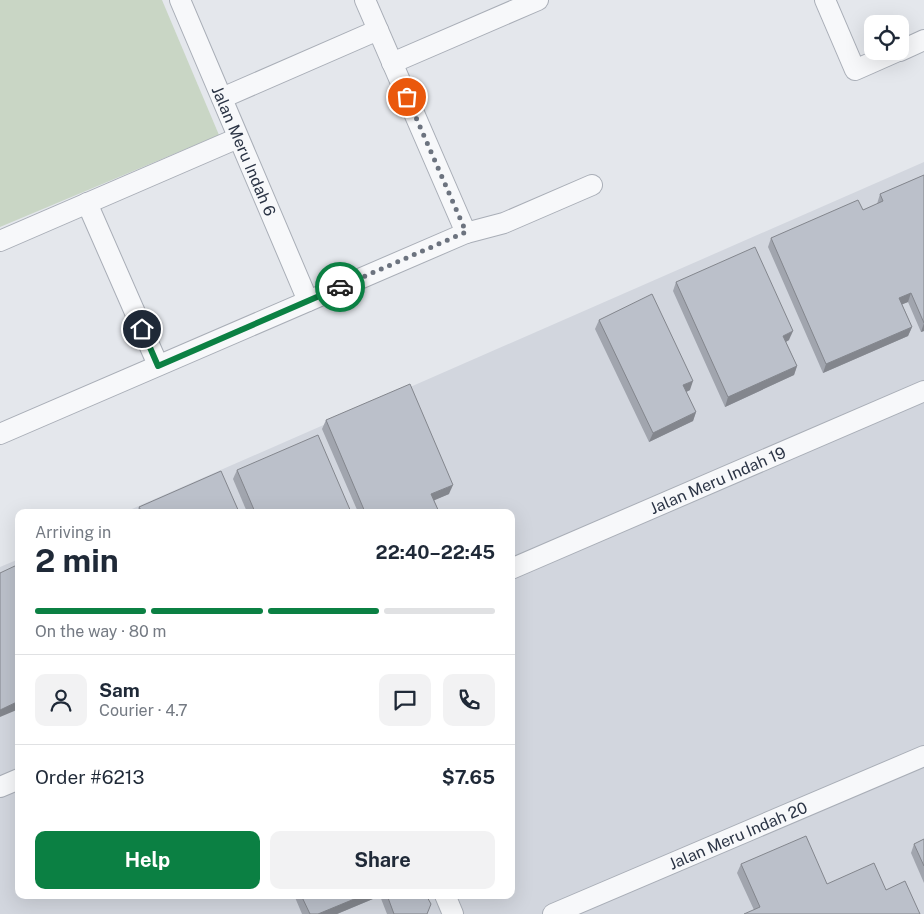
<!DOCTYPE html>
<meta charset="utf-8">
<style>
body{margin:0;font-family:"Public Sans",sans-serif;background:#f2f2f3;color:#1f2937;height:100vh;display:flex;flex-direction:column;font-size:19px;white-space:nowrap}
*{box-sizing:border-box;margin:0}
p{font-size:16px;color:#747a83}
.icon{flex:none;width:28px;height:28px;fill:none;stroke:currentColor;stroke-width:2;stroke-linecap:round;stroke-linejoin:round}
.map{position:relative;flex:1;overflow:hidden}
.side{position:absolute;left:15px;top:509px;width:500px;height:390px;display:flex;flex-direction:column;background:#fff;border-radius:10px;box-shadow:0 5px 20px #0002}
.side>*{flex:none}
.controls{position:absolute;left:864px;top:15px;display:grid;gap:10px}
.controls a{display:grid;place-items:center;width:45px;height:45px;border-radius:10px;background:#fff;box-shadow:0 5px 20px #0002;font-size:25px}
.pin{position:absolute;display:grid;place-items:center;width:42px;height:42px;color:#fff;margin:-21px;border:2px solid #fff;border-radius:50%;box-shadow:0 1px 5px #0007}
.courier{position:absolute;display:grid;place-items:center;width:50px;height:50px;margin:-25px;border:4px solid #0b8043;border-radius:50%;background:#fff;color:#222;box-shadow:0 1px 6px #0007}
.summary em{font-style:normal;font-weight:700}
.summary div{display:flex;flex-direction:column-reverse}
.summary{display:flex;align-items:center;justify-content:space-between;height:85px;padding:0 20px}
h1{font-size:32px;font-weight:700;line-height:38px}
.bar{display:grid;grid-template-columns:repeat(4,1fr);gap:8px 5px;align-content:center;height:60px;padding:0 20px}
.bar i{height:6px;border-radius:4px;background:#e0e1e3}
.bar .on{background:#0b8043}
.bar p{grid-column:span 4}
.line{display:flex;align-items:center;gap:12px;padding:0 20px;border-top:1px solid #e0e1e3}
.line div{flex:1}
.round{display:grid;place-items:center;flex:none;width:52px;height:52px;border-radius:10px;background:#f2f2f3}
.action{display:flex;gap:10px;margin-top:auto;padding:10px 20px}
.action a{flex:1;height:58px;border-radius:10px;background:#0b8043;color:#fff;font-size:20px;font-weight:700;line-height:58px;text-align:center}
.action a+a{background:#f2f2f3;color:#1f2937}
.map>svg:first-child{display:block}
.built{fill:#d2d6de}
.green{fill:#c9d6c5}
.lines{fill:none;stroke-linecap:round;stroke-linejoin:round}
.minor-casing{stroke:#a9aeb7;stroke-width:22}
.minor{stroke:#f7f8fa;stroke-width:20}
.wall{fill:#a1a5ae}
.shaded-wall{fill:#83868d}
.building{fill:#bbc0ca;stroke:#83868d}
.done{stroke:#6c737f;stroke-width:5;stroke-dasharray:0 9}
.route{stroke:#0b8043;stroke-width:6}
.labels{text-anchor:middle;stroke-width:4.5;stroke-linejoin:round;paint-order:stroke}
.street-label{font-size:16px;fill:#2b3445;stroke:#f4f6f9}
</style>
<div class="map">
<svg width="924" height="914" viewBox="0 0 924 914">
<rect width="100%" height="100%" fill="#e4e7ec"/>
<polygon class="built" points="924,162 924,914 0,914 0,567 19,559 19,895 511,895 511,512 125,512"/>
<polygon class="green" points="0,0 162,0 219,135 0,227"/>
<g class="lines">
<defs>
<g id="minor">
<path id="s1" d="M180 0 308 301"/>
<polyline points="365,0 466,233"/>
<polyline points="825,0 855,70 898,51"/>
<polyline points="900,51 924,40"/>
<polyline points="392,63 538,0"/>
<polyline points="222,98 378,30"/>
<polyline points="87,203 158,365"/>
<polyline points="0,241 238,138"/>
<polyline points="0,434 466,233 504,223 592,185"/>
<path id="s2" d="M511 569 924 391"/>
<polyline points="0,787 19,779"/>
<polyline points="445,895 453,914"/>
<path id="s3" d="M553 914 924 756"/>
</g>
</defs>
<use href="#minor" class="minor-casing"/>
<use href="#minor" class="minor"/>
</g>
<g class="wall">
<polygon points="924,175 924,331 921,332 908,302 902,304 912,327 908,336 823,373 768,247 771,238 863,210 877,204 880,194"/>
<polygon points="676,282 789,340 786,342 797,366 794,375 725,407 673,291"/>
<polygon points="599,320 690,390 686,392 696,412 693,421 649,442 595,329"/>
<polygon points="326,420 449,494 434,500 439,512 358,512 322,429"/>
<polygon points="237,470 351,512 247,512 233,479"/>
<polygon points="139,507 239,512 137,512"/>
<polygon points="924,839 924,883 911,853 914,844"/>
<polygon points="741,864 827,884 886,890 754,910 737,873"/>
<polygon points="294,895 426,895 427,914 387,914 380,896 337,914 302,914"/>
</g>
<g class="shaded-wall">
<polygon points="911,293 908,302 896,307 899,298"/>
<polygon points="924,323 924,331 921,332"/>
<polygon points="912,327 908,336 823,373 826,364"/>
<polygon points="793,331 789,340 780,345 783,336"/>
<polygon points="797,366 794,375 725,407 728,397"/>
<polygon points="693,381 690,390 680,395 683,385"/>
<polygon points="696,412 693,421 649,442 653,433"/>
<polygon points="453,485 449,494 428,503 431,494"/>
<polygon points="19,701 19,709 0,717 0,710"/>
<polygon points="364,895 380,895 380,896 337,914 318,914"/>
</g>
<g class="building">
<polygon points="924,175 924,323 911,293 899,298 912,327 826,364 771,238 858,200 863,210 883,201 880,194"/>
<polygon points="755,247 793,331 783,336 797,366 728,397 676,282"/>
<polygon points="652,294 693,381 683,385 696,412 653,433 599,320"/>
<polygon points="410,384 453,485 431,494 439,512 365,512 326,420"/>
<polygon points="318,435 351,512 255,512 237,470"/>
<polygon points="221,471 239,512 142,512 139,507"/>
<polygon points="17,565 19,570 19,701 0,710 0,573"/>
<polygon points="806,836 827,884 874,863 886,890 905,881 920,914 744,914 760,907 741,864"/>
<polygon points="924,839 924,866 914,844"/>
<polygon points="301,895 364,895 318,914 310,914"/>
<polygon points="387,895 426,895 431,904 427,914 394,914"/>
</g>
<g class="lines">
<polyline class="done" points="340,287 466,232 407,97"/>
<polyline class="route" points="142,329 158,366 340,287"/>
</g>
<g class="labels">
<g class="street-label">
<text dy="6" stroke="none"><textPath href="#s1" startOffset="164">Jalan Meru Indah 6</textPath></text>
<text dy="6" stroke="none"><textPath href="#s2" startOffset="225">Jalan Meru Indah 19</textPath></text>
<text dy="6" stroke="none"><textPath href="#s3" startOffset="201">Jalan Meru Indah 20</textPath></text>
</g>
</g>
</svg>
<div class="controls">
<a><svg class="icon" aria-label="locate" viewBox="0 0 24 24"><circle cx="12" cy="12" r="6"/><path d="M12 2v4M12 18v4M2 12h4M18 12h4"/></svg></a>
</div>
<div class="pin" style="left:407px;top:97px;background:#ea580c"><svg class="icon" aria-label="bag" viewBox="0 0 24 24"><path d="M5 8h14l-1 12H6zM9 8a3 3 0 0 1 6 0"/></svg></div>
<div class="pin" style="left:142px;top:329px;background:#1f2937"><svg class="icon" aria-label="home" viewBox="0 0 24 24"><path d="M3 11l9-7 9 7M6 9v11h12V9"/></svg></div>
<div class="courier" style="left:340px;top:287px"><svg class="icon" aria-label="car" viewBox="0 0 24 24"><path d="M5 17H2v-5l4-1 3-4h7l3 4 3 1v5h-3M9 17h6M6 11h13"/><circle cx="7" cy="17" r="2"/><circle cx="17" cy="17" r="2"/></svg></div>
<section class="side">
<div class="summary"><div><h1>2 min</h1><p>Arriving in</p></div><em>22:40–22:45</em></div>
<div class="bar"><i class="on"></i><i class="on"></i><i class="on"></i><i></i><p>On the way · 80 m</p></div>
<div class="line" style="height:90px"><a class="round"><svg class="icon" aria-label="person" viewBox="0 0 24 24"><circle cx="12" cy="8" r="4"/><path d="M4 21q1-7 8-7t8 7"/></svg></a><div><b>Sam</b><p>Courier · 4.7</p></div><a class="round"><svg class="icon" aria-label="chat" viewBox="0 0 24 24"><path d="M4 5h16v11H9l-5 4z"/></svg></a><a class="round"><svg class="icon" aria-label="phone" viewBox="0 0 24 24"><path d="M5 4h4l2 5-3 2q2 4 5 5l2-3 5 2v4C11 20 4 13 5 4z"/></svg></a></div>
<div class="line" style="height:65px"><div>Order #6213</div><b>$7.65</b></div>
<div class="action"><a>Help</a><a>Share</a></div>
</section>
</div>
